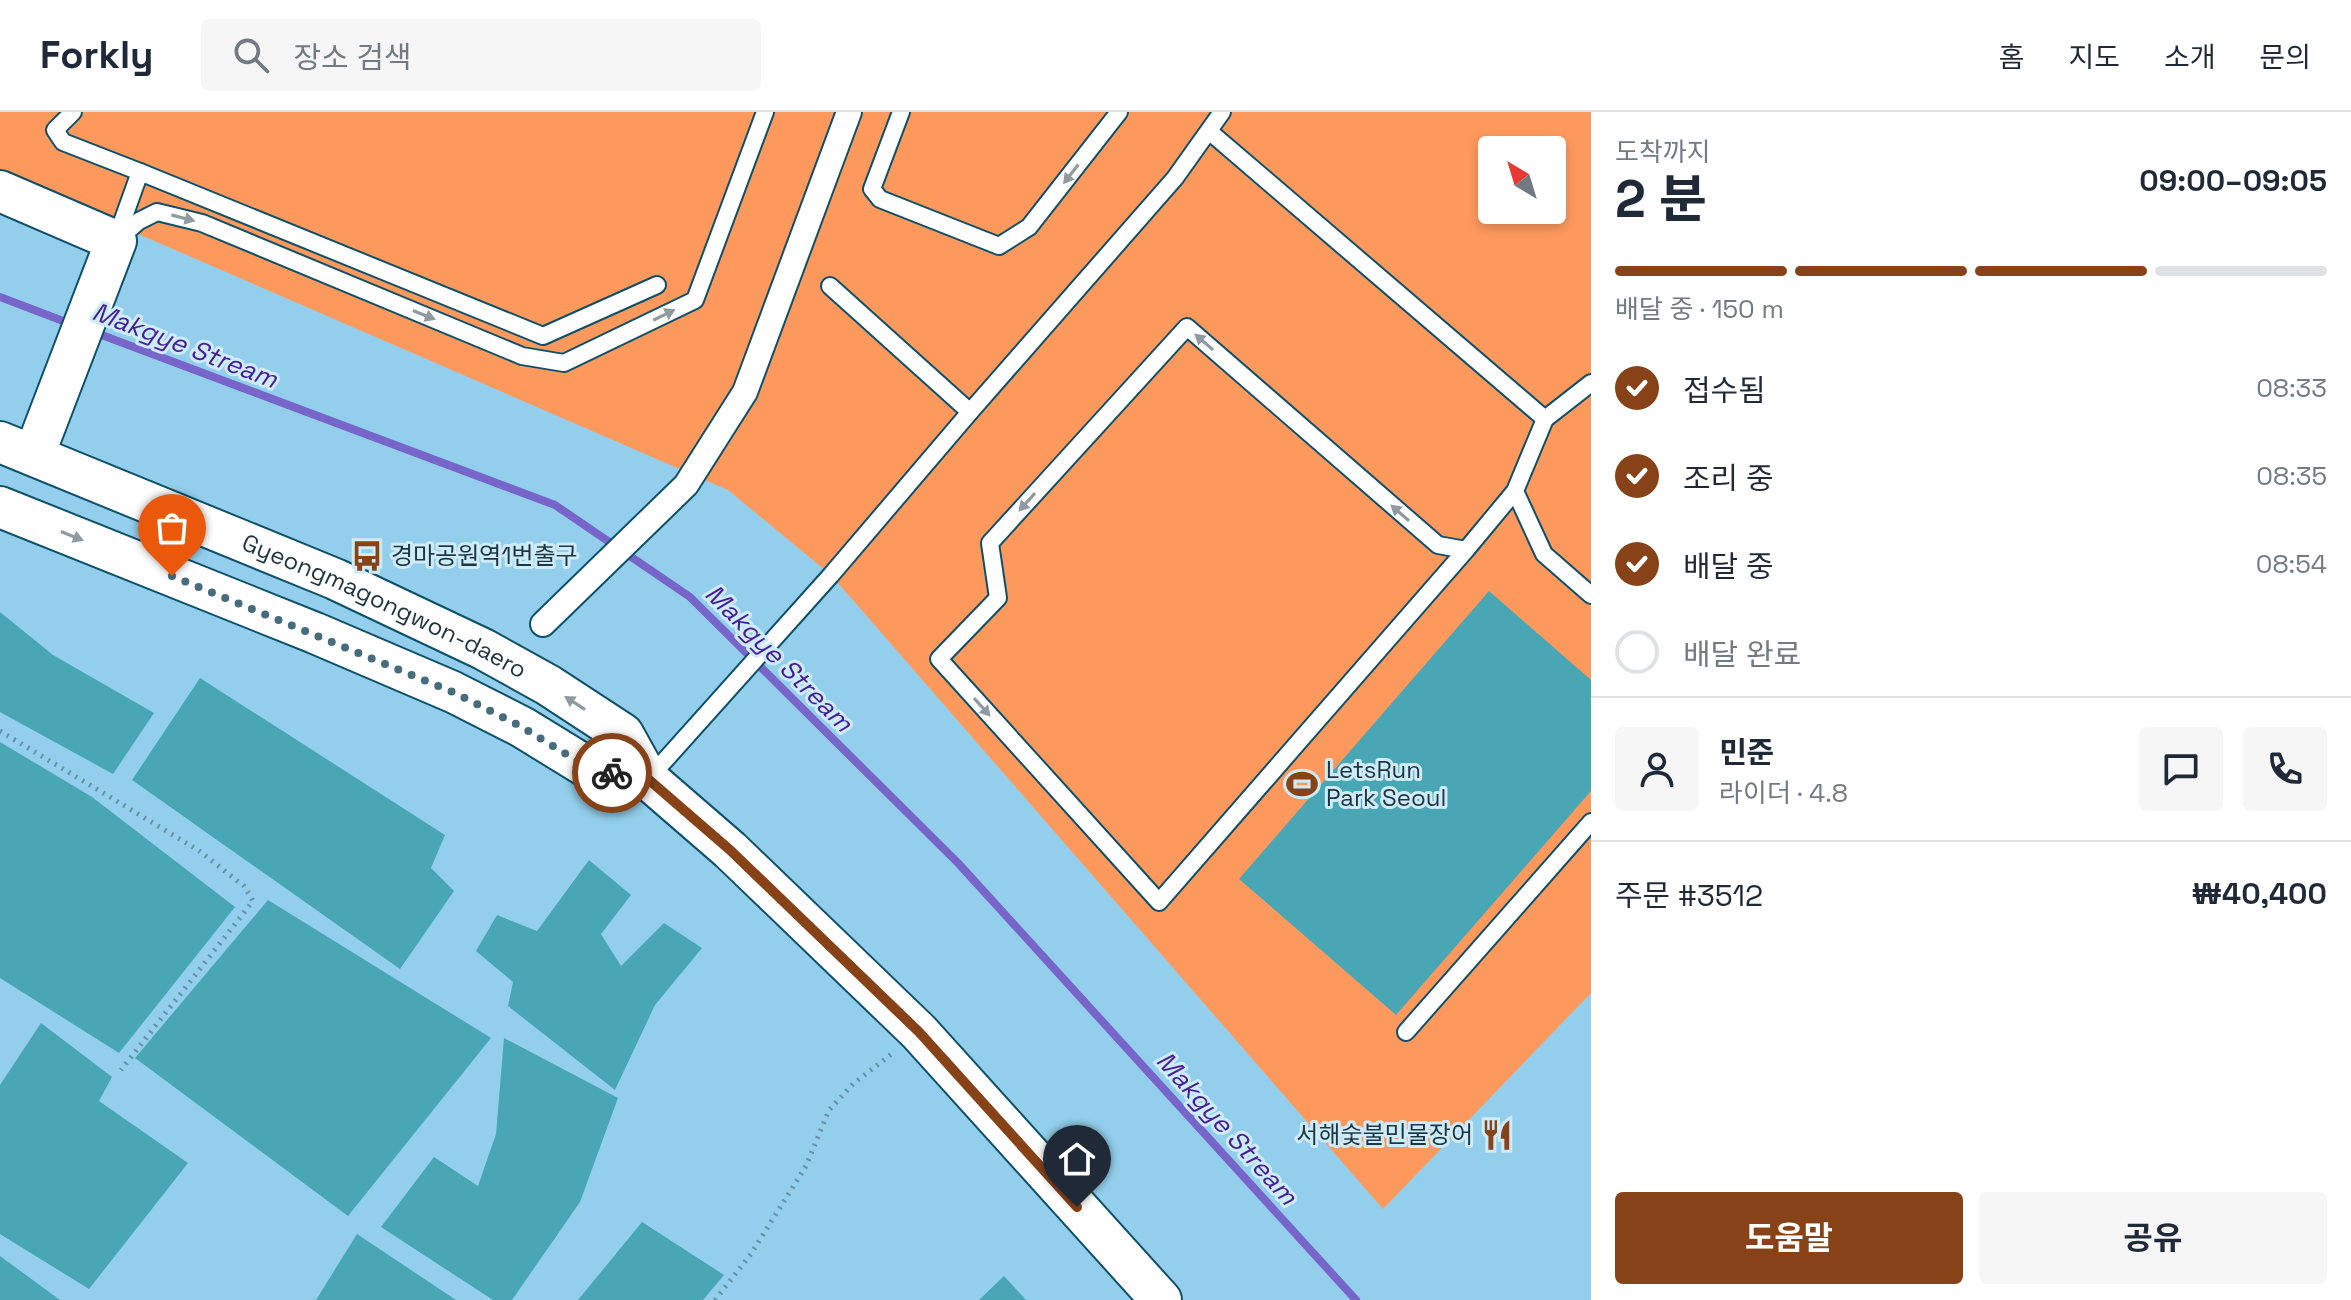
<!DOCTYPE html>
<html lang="ko">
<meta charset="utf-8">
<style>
body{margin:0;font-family:"Space Grotesk","Noto Sans KR",sans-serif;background:#f6f6f7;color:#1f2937;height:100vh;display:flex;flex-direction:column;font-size:30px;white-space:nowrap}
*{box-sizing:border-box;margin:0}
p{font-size:26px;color:#747a83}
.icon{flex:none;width:44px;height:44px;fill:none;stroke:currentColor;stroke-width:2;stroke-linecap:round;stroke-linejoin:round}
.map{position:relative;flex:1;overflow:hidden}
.side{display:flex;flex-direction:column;background:#fff;width:760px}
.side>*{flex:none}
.needle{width:52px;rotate:322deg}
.buttons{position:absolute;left:1478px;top:24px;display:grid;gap:16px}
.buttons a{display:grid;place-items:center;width:88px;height:88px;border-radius:8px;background:#fff;box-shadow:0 4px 12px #0003;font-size:40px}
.pin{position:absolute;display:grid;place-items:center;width:68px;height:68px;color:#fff;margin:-82px -34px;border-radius:50% 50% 50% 0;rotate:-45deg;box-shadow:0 0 8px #0007}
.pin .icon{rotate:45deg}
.courier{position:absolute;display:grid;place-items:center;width:80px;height:80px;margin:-40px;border:6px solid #874317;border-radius:50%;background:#fff;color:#222;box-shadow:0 2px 10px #0007}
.headline em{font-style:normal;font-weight:700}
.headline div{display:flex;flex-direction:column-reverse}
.headline{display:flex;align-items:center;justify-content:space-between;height:136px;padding:0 24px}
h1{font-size:52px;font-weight:700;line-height:60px}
.bar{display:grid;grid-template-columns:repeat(4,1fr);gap:12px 8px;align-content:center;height:96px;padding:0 24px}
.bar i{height:10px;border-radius:6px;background:#e0e1e3}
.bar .active{background:#874317}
.bar p{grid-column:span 4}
.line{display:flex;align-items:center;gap:20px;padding:0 24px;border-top:2px solid #e0e1e3}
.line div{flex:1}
.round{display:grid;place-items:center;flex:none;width:84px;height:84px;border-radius:8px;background:#f6f6f7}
ol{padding:0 24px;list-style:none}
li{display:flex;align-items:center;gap:24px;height:88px}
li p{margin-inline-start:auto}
li .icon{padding:8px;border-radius:50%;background:#874317;color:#fff;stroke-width:4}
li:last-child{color:#747a83}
li i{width:44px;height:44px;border:4px solid #e0e1e3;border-radius:50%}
.cta{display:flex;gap:16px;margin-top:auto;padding:16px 24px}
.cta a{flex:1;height:92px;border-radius:8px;background:#874317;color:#fff;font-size:32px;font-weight:700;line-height:92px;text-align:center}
.cta a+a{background:#f6f6f7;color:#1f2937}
header{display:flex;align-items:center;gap:48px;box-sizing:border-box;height:112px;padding:0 40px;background:#fff;border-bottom:2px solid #e0e1e3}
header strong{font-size:38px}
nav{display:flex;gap:44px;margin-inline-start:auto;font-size:28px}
.search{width:560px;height:72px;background:#f6f6f7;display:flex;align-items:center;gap:20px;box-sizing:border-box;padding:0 28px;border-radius:8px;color:#747a83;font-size:30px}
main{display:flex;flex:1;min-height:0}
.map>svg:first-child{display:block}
.green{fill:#fe995e;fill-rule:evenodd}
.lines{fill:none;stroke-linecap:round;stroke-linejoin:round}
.stream{stroke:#7865ca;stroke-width:8}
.building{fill:#48a6b5}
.service-casing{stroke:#0e5069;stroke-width:20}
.pedestrian-casing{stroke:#0e5069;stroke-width:28}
.tertiary-casing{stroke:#0e5069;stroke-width:44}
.path{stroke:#6492a8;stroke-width:5;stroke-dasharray:2 6;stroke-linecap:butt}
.service{stroke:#fff;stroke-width:16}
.pedestrian{stroke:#fff;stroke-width:24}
.tertiary{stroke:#fff;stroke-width:40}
.oneway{fill:#8e9aa0}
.done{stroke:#466c7d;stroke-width:8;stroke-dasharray:0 14.4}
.route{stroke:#874317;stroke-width:10}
.labels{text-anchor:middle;stroke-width:6;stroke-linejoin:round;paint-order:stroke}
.poi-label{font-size:24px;fill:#1d3641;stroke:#ceebfa;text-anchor:start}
.street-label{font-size:24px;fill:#1d3641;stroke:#ceebfa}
.water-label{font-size:26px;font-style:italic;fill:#451d97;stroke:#ceebfa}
</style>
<header>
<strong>Forkly</strong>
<div class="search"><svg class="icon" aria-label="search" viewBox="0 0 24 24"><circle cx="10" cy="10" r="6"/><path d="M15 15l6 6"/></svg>장소 검색</div>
<nav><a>홈</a><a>지도</a><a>소개</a><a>문의</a></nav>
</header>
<main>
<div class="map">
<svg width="1591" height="1188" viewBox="0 0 1591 1188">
<rect width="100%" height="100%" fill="#93cfec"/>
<path class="green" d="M0 0H1591V881L1383 1097 831 463 728 378 0 62ZM1492 38H1552V98H1492Z"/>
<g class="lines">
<g class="stream">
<polyline points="0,185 71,212"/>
<polyline points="91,219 555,393 690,485 958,751 1356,1188"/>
</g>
</g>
<g class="building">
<polygon points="1489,479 1591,568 1591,679 1396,903 1239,767"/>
<polygon points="0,500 53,543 154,601 113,662 0,600"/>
<polygon points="200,566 445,723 431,756 454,779 400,857 132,668"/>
<polygon points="0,630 92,685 235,795 119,941 0,866"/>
<polygon points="589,748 631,783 601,822 621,854 664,811 702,836 655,893 615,978 508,894 513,870 476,839 497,803 537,819"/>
<polygon points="268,788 491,926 348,1104 135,946"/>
<polygon points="41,911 112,965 99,989 188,1051 89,1177 0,1122 0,973"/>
<polygon points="504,926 618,986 580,1090 512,1188 493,1188 381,1115 434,1045 478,1074 496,1022"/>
<polygon points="642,1110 724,1163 703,1188 578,1188"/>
<polygon points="357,1122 456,1188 316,1188"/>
<polygon points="0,1144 60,1188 0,1188"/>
<polygon points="1004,1164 1026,1188 979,1188"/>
</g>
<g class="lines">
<defs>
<g id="service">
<polyline points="73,0 55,18 63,30 140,60"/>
<polyline points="901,0 872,77 880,87 999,134 1029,115 1119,0"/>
<polyline points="1210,20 1545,307"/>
<polyline points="116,127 140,60 543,224 657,173"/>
<polyline points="116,129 139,109 157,100 202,111 522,244 564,251 695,188 765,0"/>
<polyline points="830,174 970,300"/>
<polyline points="1515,379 1544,442 1591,483"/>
<polyline points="1466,438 1438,433 1187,215 990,431 998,486 939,547 1159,790 1466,438 1515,379 1545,307 1591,271"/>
<polyline points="650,665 831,463 970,300 1175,66 1222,0"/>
<polyline points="1406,920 1591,710"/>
</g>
<polyline id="pedestrian" points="543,512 686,373 745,280 849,0"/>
<g id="tertiary">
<polyline points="0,79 116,129 34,343"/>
<path id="s1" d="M0 330 335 467 483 537 548 573 623 622 648 667 592 658 522 615 453 580 315 521 0 395"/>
<polyline points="648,667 730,738 919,920 1161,1188"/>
</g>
</defs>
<use href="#service" class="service-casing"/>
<use href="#pedestrian" class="pedestrian-casing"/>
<use href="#tertiary" class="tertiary-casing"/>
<g class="path">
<polyline points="0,619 198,738 244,774 253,789 121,958"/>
<polyline points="715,1188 751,1142 806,1054 829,998 853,972 894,940"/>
</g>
<use href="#service" class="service"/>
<use href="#pedestrian" class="pedestrian"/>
<use href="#tertiary" class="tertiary"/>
</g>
<defs><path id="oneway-solid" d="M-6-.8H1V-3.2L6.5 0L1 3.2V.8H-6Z" transform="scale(2)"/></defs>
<g class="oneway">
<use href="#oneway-solid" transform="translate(1071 62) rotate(128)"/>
<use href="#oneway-solid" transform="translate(183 106) rotate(15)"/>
<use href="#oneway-solid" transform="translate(424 203) rotate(22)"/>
<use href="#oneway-solid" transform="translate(664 203) rotate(-26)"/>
<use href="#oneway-solid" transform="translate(1204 230) rotate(-139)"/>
<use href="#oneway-solid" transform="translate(1027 390) rotate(132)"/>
<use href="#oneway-solid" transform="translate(1400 401) rotate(-139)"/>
<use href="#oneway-solid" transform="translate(72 424) rotate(22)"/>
<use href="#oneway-solid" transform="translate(575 591) rotate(-147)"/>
<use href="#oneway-solid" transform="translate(982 595) rotate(48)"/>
</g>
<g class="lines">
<polyline class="done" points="172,464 453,580 522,615 592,658 612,661"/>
<polyline class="route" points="612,661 648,667 730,738 919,920 1077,1095"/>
</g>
<defs>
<symbol id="bus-bare" viewBox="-9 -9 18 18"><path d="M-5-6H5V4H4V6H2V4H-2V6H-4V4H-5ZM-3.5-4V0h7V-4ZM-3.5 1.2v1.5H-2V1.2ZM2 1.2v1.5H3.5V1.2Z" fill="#874317" stroke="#ceebfa" stroke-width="2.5" paint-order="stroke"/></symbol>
<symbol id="stadium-bare" viewBox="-9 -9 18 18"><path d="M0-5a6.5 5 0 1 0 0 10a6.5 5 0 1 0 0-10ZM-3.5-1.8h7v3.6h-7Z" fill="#874317" stroke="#ceebfa" stroke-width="2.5" paint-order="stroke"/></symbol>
<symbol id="restaurant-bare" viewBox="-9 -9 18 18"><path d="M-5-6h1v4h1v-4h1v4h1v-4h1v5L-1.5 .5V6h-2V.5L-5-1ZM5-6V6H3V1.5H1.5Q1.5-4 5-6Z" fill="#874317" stroke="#ceebfa" stroke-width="2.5" paint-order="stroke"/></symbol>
</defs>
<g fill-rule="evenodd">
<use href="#bus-bare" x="345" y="422" width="44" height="44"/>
<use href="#stadium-bare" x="1280" y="650" width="44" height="44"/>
<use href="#restaurant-bare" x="1475" y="1001" width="44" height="44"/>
</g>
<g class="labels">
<g class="poi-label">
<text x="391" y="452">경마공원역1번출구</text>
<text x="1326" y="666">LetsRun<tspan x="1326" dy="28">Park Seoul</tspan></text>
<text x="1473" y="1031" text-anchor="end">서해숯불민물장어</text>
</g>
<g class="street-label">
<text dy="8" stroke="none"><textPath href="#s1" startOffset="418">Gyeongmagongwon-daero</textPath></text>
</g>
<g class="water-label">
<text transform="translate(185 233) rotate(21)" y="9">Makgye Stream</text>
<text transform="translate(779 546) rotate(45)" y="9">Makgye Stream</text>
<text transform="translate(1227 1016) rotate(48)" y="9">Makgye Stream</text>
</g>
</g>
</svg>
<div class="buttons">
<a><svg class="needle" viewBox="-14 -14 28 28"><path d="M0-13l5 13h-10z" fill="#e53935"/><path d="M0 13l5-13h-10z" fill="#747a83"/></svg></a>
</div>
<div class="pin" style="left:172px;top:464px;background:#ea580c"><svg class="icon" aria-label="bag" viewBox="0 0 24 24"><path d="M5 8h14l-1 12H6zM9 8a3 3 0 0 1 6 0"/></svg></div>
<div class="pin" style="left:1077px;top:1095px;background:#1f2937"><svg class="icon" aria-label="home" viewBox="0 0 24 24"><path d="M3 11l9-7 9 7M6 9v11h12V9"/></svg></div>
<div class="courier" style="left:612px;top:661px"><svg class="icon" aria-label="bike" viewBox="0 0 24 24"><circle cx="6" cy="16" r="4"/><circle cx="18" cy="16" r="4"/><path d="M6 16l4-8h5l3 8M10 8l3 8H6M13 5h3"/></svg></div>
</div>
<section class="side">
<div class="headline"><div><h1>2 분</h1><p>도착까지</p></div><em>09:00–09:05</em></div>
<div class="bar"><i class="active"></i><i class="active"></i><i class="active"></i><i></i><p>배달 중 · 150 m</p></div>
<ol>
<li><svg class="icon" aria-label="check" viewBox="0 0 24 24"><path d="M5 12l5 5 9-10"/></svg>접수됨<p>08:33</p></li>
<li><svg class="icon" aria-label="check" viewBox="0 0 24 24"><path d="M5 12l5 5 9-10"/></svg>조리 중<p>08:35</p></li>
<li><svg class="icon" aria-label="check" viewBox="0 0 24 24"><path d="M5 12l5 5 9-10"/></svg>배달 중<p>08:54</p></li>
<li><i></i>배달 완료</li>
</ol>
<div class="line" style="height:144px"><a class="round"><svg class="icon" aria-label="person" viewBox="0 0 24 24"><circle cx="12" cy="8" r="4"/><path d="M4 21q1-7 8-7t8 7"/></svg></a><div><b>민준</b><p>라이더 · 4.8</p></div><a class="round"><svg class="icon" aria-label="chat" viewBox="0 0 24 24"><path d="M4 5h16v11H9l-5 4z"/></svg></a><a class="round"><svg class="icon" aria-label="phone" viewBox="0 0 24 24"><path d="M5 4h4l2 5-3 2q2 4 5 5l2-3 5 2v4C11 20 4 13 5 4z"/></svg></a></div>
<div class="line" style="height:104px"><div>주문 #3512</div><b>₩40,400</b></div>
<div class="cta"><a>도움말</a><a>공유</a></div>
</section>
</main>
